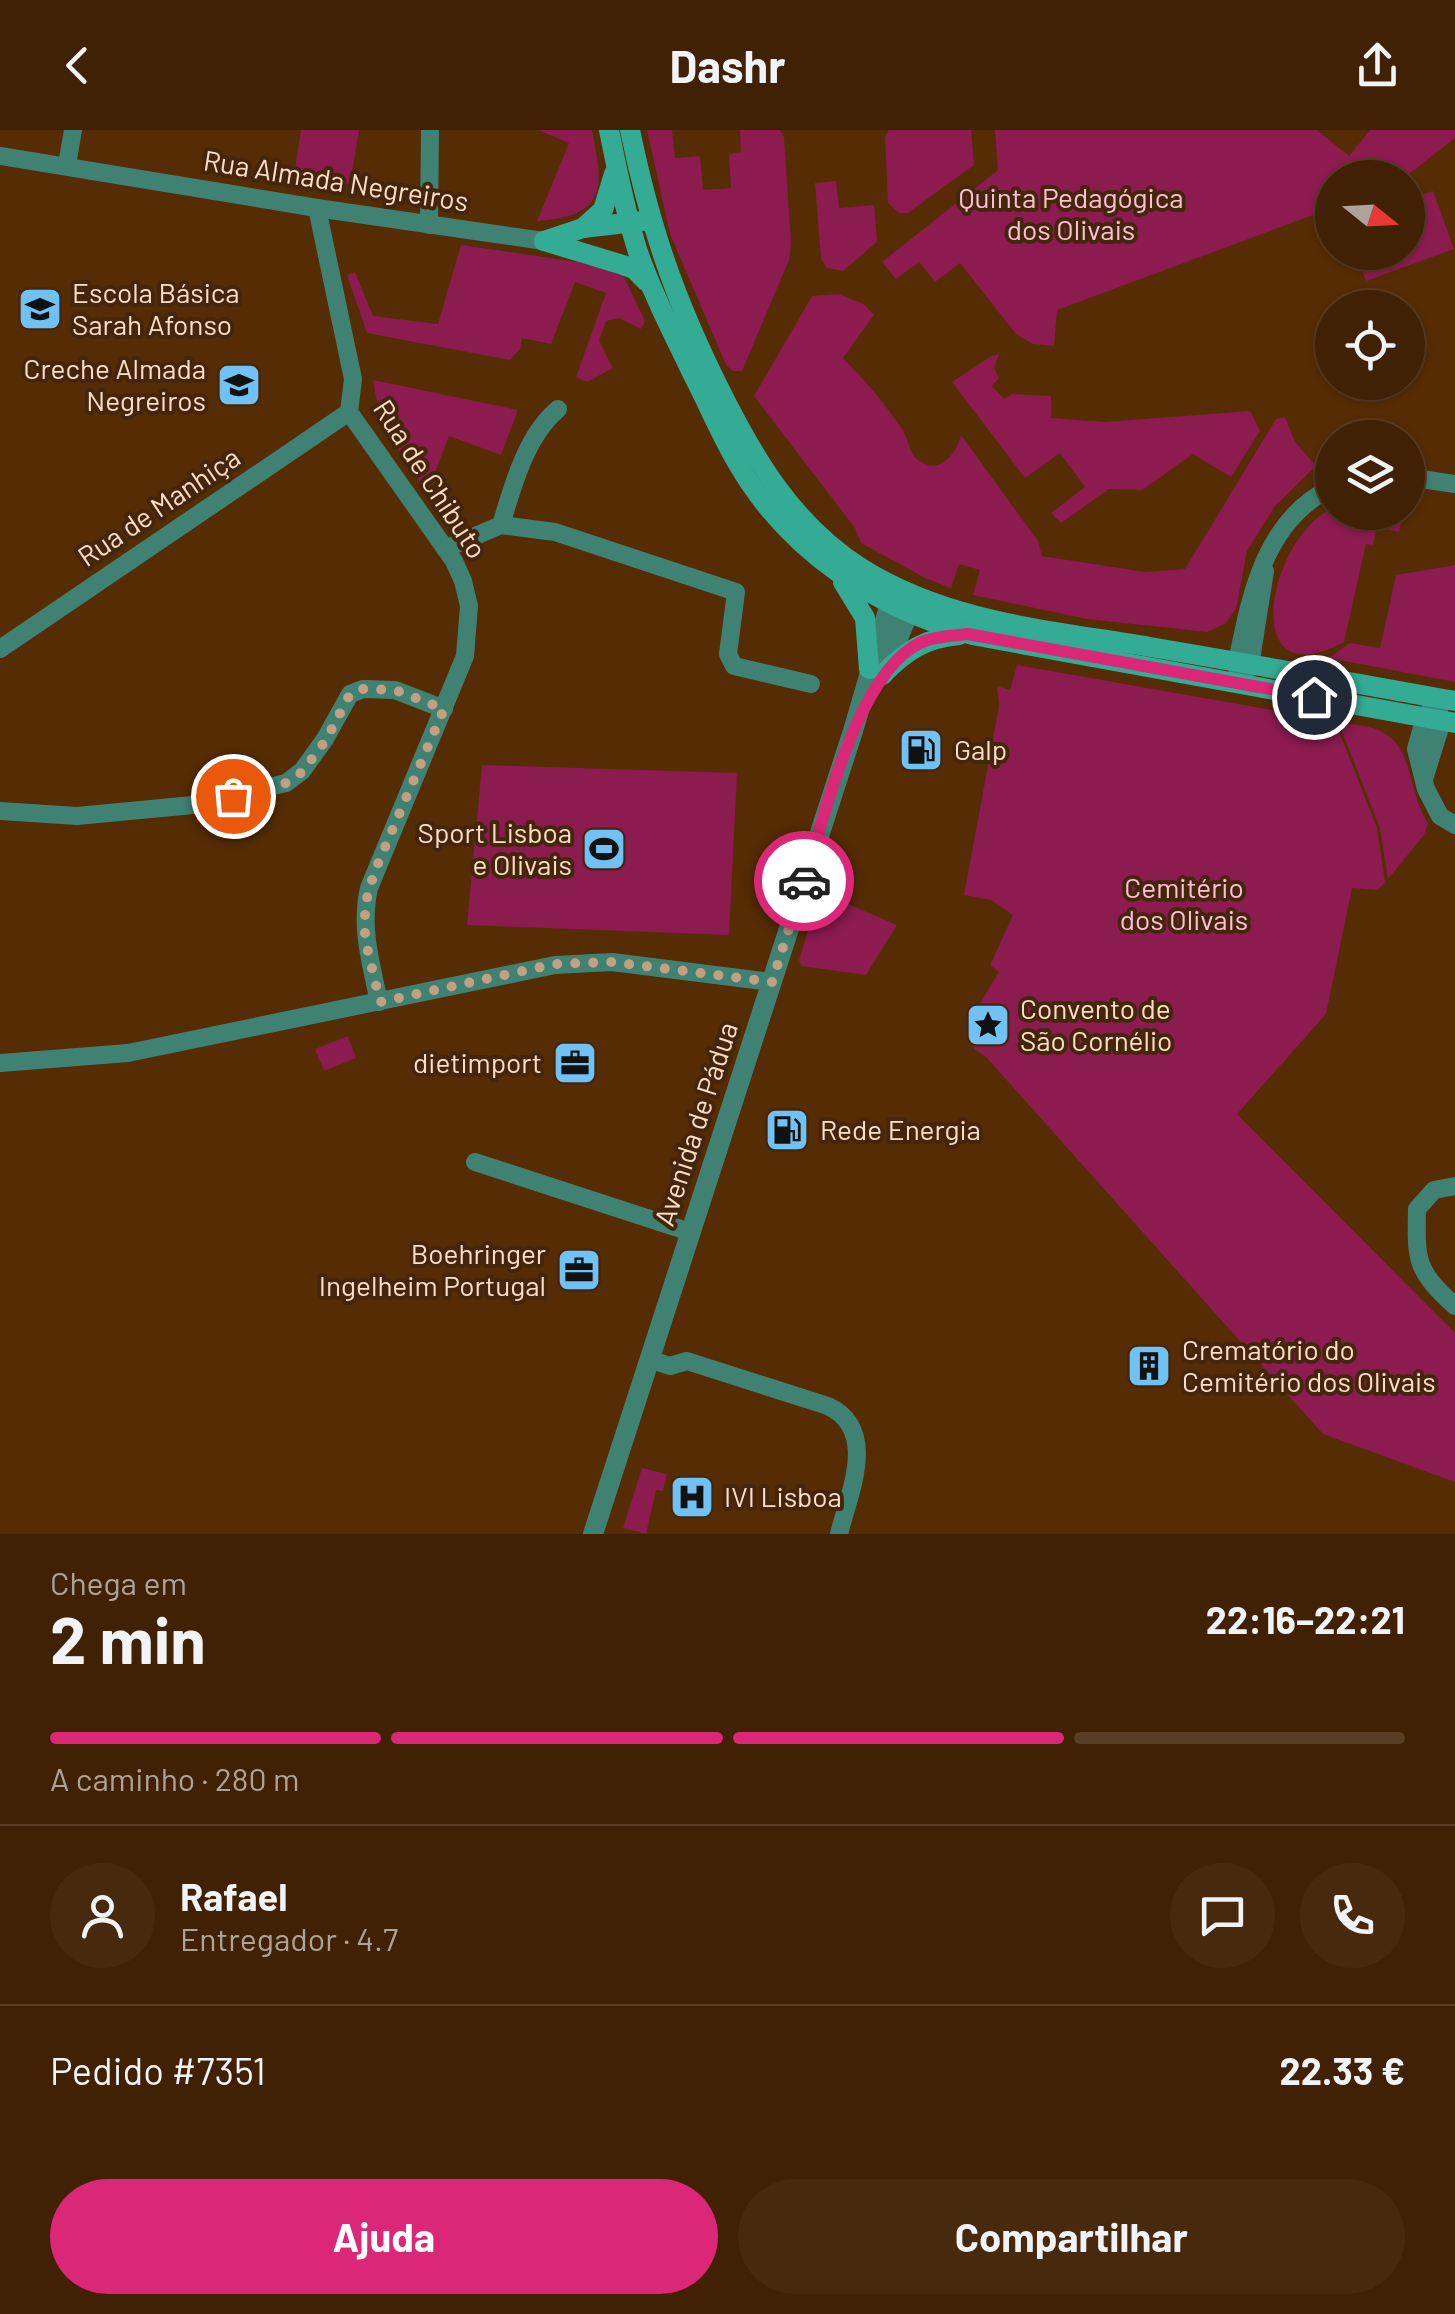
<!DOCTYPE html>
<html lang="pt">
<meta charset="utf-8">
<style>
body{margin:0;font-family:Barlow,sans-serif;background:#47290d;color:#f1f3f6;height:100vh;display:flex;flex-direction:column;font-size:38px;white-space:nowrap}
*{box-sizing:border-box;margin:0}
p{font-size:32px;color:#aea39a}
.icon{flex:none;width:55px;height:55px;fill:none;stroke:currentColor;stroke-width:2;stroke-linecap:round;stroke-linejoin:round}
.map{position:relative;height:1404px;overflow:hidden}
.details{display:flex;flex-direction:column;background:#402103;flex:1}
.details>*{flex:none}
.needle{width:65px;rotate:108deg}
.tools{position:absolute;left:1315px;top:30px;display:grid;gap:20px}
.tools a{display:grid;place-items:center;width:110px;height:110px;border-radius:50%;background:#402103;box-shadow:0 2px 8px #0004,0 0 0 2px #593e25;font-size:50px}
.pin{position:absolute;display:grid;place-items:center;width:85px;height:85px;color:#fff;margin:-42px;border:5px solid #fff;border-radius:50%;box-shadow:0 2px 10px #0007}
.courier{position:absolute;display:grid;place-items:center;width:100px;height:100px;margin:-50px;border:8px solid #db2777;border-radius:50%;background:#fff;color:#222;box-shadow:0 2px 12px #0007}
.head em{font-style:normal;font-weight:700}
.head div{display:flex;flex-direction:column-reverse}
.head{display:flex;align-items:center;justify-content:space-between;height:170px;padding:0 50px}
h1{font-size:65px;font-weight:700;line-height:75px}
.bar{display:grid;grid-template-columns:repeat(4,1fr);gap:15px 10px;align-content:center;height:120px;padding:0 50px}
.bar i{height:12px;border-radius:8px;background:#593e25}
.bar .selected{background:#db2777}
.bar p{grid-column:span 4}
.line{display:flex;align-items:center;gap:25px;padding:0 50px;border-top:2px solid #593e25}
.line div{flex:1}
.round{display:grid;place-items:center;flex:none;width:105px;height:105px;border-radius:52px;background:#47290d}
.primary-button{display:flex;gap:20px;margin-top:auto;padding:20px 50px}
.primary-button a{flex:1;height:115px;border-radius:60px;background:#db2777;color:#fff;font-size:40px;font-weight:700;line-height:115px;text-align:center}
.primary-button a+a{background:#47290d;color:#f1f3f6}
header{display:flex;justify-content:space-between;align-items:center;height:130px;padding:0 50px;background:#402103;font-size:45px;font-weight:700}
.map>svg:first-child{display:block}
.green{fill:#8c1b50}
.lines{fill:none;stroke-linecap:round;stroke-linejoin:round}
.minor{stroke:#3f8274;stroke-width:18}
.tertiary{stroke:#3f8274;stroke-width:20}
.secondary{stroke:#33ab95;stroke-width:20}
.done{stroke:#c4a082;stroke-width:10;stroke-dasharray:0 18}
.route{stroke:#db2777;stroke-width:12}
.labels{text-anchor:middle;stroke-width:8;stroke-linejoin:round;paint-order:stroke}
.street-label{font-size:28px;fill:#ffdec6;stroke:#44260d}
.park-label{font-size:28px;fill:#ffc0d4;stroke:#44260d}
.poi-label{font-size:28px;fill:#ffdec6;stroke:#44260d;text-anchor:start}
</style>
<header><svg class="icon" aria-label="back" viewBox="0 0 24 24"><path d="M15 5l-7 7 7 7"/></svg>Dashr<svg class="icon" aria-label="share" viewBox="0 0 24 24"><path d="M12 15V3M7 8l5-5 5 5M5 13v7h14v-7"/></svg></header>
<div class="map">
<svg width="1455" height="1404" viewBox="0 0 1455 1404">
<rect width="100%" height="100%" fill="#552c04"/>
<g class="green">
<polygon points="301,0 359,0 350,55 294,46"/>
<path d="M538 0H592C604 59 607 86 537 91L569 13Z"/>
<polygon points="647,0 672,0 675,28 700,26 703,60 731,58 729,24 741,22 740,0 780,0 784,7 791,114 789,130 742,241 733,241 726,235 670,104"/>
<polygon points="889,0 971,0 974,35 908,83 899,83 888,73 885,6"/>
<polygon points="995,0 1317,0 1349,26 1370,0 1455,0 1455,8 1405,47 1332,48 1332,78 1057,180 1054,216 1033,214 1016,204 960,133 935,152 919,132 896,149 882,132 998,40"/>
<polygon points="836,51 839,78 874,75 877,112 843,141 827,138 821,129 815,53"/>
<polygon points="1433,61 1454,119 1366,151 1356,123 1408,122 1408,70"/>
<polygon points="461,115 578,132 623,145 645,191 641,199 619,188 606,191 599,211 613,238 587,252 576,247 606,163 575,152 551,214 522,208 520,219 510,230 367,203 347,145 355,142 373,186 438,194"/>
<path d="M838 164 864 174 874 185 843 228C865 251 886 274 903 301 910 312 909 327 923 333 943 343 957 321 961 305L1038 411 1042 426 1145 442 1185 439 1276 289 1285 287 1295 312 1316 336 1275 376 1247 421 1236 479 1225 494 1207 502 1087 489 973 465 980 440 959 434 951 458 925 448 861 413 855 398 754 266 812 166Z"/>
<polygon points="999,224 994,238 999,248 992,256 1004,269 1012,264 1051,266 1051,288 1105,292 1250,281 1260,301 1231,347 1193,324 1142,360 1109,359 1061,393 1051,383 1085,357 1060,323 1025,348 952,252 991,226"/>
<path d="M373 250 518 280 501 325 449 306 430 355 443 373 438 376C409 338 379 298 373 250Z"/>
<path d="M1332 378V382L1403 383 1399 402 1377 397 1373 415 1366 414 1344 512C1238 570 1266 411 1332 378Z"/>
<polygon points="1455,435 1455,552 1329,528 1350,513 1380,518 1396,445"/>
<polygon points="1017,535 1335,591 1377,698 1385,753 1377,760 1352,758 1326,884 1237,984 1455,1203 1455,1352 1323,1304 986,927 974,919 980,873 999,842 990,835 1013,785 991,770 964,765 999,576 997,556 1010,560"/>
<path d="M1338 592C1353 595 1371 595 1384 603 1413 618 1410 668 1428 693L1424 705 1388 749 1380 698Z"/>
<polygon points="482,635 737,643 729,805 467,795"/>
<polygon points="820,762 897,795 866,845 801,836 799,830"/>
<polygon points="348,906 356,928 324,941 315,919"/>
<polygon points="642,1338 667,1344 663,1361 656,1360 646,1404 623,1398"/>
</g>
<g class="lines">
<g class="minor">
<polyline points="0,26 317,78 544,111"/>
<polyline points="67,35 73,0"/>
<path d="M317 78 353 249 349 282 454 431 463 451 469 476 465 526 369 758C360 798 371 833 379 872"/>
<polyline points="429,95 430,0"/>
<polyline points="1408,347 1455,354"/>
<path d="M501 395C513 355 526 306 558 279"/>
<polyline points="445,419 501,395 555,402 736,462 728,524 734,536 811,554"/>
<polyline points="0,519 349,282"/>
<path d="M1238 543 1237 532C1251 464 1264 391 1332 357"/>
<polyline points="1245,543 1252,523 1265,441"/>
<polyline points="1438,568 1425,587 1416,619 1426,659 1440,686 1455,695"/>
<polyline points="1425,646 1439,601 1439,579"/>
<polyline points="0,681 77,686 193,675 286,653 302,641 325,609 350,564 363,559 395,560 444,579"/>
<polyline points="0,933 128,923 555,835 612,832 771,852"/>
<polyline points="475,1032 690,1102"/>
<path d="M1455 1056 1434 1060 1417 1079C1416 1130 1415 1140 1455 1176"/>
<path d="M649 1229 670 1236 687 1231 828 1276C879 1300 849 1363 839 1404"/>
</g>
<g class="tertiary">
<polyline points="883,545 908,484 908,464"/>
<polyline points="593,1404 853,601 887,484 890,475 903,466"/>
</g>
<g class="secondary">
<path d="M609 0C617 40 625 80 637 119 652 163 673 203 693 245 708 274 721 305 738 334 790 423 875 477 972 505L1455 593"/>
<path d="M630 0C650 97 674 167 718 256 753 327 792 394 861 438 948 493 1051 500 1150 517 1252 534 1353 553 1455 571"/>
<polyline points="583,98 603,80 614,44"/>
<polyline points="544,111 623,135 634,139 647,152"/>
<polyline points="544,111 583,98 643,91"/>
<polyline points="843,452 865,488 869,539"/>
<path d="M883 544C906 521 925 508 959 505"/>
</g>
</g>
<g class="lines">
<polyline class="done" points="233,666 286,653 302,642 326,610 350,564 363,559 395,560 444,579 374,743 365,775 365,809 380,872 555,834 612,832 772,852 804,751"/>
<path class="route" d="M804 751C825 686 857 541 922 512 936 506 953 506 968 504L1314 567"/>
</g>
<defs>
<symbol id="school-square" viewBox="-11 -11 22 22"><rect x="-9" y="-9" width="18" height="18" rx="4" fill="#70c1f4" stroke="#44260d"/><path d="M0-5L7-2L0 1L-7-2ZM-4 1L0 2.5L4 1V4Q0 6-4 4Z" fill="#111"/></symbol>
<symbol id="fuel-square" viewBox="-11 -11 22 22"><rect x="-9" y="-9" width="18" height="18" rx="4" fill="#70c1f4" stroke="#44260d"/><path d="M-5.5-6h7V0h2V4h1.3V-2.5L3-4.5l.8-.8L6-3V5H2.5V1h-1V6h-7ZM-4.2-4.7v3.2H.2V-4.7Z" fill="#111"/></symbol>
<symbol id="stadium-square" viewBox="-11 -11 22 22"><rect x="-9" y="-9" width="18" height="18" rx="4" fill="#70c1f4" stroke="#44260d"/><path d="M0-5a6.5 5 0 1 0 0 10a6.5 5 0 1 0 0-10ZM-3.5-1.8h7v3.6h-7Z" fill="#111"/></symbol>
<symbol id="sight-square" viewBox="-11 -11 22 22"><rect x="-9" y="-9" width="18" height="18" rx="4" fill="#70c1f4" stroke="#44260d"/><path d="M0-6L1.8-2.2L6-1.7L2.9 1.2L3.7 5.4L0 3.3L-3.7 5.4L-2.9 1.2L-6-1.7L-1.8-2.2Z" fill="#111"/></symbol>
<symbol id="office-square" viewBox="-11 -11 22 22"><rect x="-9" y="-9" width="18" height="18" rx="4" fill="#70c1f4" stroke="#44260d"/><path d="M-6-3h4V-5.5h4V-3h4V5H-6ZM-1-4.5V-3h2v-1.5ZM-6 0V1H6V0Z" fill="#111"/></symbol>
<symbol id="building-square" viewBox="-11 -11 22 22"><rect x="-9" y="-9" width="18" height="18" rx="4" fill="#70c1f4" stroke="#44260d"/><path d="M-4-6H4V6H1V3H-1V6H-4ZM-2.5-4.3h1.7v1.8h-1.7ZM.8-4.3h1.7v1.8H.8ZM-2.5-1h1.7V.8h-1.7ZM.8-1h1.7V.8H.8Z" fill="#111"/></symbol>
<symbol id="hospital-square" viewBox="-11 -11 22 22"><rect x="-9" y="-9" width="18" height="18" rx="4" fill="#70c1f4" stroke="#44260d"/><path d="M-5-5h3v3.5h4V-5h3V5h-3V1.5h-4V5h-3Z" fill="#111"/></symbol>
</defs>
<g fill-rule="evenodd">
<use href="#school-square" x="15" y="154" width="50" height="50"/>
<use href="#school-square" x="214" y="230" width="50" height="50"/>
<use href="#fuel-square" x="896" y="595" width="50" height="50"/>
<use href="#stadium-square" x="579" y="694" width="50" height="50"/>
<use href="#sight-square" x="963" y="870" width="50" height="50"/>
<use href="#office-square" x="550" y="908" width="50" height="50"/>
<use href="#fuel-square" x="762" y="975" width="50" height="50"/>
<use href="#office-square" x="554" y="1115" width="50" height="50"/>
<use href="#building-square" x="1124" y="1211" width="50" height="50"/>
<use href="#hospital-square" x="667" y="1342" width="50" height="50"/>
</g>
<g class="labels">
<g class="street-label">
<text transform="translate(336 51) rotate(9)" y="10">Rua Almada Negreiros</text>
<text transform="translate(430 349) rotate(57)" y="10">Rua de Chibuto</text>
<text transform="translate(159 377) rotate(-34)" y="10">Rua de Manhiça</text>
<text transform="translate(696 994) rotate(-72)" y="10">Avenida de Pádua</text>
</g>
<g class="park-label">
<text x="1071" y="78">Quinta Pedagógica<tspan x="1071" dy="32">dos Olivais</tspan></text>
<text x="1184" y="768">Cemitério<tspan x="1184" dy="32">dos Olivais</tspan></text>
</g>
<g class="poi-label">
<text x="72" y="173">Escola Básica<tspan x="72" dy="32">Sarah Afonso</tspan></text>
<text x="206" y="249" text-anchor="end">Creche Almada<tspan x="206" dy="32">Negreiros</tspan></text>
<text x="954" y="630">Galp</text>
<text x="572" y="713" text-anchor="end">Sport Lisboa<tspan x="572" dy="32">e Olivais</tspan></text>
<text x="1020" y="889">Convento de<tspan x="1020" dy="32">São Cornélio</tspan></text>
<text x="542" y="943" text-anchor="end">dietimport</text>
<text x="820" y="1010">Rede Energia</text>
<text x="546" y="1134" text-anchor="end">Boehringer<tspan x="546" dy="32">Ingelheim Portugal</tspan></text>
<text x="1182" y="1230">Crematório do<tspan x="1182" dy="32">Cemitério dos Olivais</tspan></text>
<text x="724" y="1377">IVI Lisboa</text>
</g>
</g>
</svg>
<div class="tools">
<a><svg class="needle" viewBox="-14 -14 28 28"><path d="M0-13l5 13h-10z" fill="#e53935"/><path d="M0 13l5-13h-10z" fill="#aea39a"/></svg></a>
<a><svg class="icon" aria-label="locate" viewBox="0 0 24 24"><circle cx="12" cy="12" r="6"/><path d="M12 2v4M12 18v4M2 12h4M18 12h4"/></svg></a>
<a><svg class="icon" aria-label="layers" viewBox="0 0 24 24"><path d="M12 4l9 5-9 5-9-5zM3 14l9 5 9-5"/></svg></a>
</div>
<div class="pin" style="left:233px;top:666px;background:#ea580c"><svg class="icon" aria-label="bag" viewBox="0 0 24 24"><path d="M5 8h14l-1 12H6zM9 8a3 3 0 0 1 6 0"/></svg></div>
<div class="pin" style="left:1314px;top:567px;background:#1f2937"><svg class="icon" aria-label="home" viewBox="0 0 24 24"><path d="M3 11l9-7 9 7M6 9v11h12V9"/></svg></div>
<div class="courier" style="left:804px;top:751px"><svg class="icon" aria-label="car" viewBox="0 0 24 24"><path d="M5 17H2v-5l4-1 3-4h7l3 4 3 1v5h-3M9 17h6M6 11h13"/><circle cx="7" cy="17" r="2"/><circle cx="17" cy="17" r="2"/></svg></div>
</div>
<section class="details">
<div class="head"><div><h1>2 min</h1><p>Chega em</p></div><em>22:16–22:21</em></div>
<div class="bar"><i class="selected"></i><i class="selected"></i><i class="selected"></i><i></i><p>A caminho · 280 m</p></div>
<div class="line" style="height:180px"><a class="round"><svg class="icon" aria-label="person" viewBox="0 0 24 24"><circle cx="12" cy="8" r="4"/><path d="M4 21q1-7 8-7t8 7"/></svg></a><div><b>Rafael</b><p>Entregador · 4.7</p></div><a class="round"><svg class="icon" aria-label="chat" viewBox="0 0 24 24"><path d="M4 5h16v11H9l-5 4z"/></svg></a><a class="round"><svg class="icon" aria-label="phone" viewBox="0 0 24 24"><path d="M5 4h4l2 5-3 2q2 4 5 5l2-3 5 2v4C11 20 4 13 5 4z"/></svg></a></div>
<div class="line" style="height:130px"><div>Pedido #7351</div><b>22.33 €</b></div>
<div class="primary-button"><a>Ajuda</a><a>Compartilhar</a></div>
</section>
